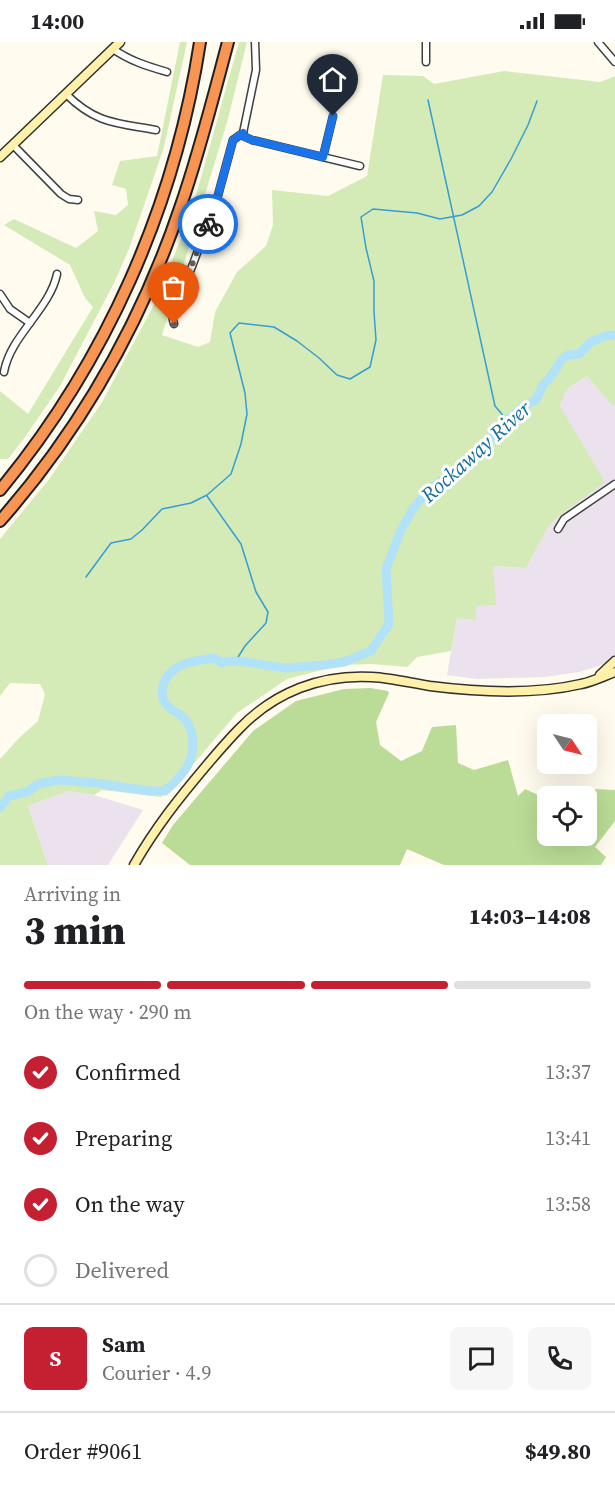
<!DOCTYPE html>
<meta charset="utf-8">
<style>
body{margin:0;font-family:"Source Serif 4",serif;background:#f6f6f6;color:#202124;height:100vh;display:flex;flex-direction:column;font-size:22px;white-space:nowrap}
*{box-sizing:border-box;margin:0}
p{font-size:20px;color:#757577}
.icon{flex:none;width:33px;height:33px;fill:none;stroke:currentColor;stroke-width:2;stroke-linecap:round;stroke-linejoin:round}
.map{position:relative;height:823px;overflow:hidden}
.drawer{display:flex;flex-direction:column;background:#fff;flex:1}
.drawer>*{flex:none}
.needle{width:39px;rotate:125deg}
.tools{position:absolute;left:537px;top:672px;display:grid;gap:12px}
.tools a{display:grid;place-items:center;width:60px;height:60px;border-radius:9px;background:#fff;box-shadow:0 6px 24px #0002;font-size:30px}
.pin{position:absolute;display:grid;place-items:center;width:51px;height:51px;color:#fff;margin:-62px -26px;border-radius:50% 50% 50% 0;rotate:-45deg;box-shadow:0 0 6px #0007}
.pin .icon{rotate:45deg}
.courier{position:absolute;display:grid;place-items:center;width:60px;height:60px;margin:-30px;border:4px solid #1a73e8;border-radius:50%;background:#fff;color:#222;box-shadow:0 2px 8px #0007}
.head em{font-style:normal;font-weight:800}
.head div{display:flex;flex-direction:column-reverse}
.head{display:flex;align-items:center;justify-content:space-between;height:102px;padding:0 24px}
h1{font-size:39px;font-weight:800;line-height:45px}
.bar{display:grid;grid-template-columns:repeat(4,1fr);gap:9px 6px;align-content:center;height:72px;padding:0 24px}
.bar i{height:8px;border-radius:4px;background:#e0e0e0}
.bar .active{background:#c42032}
.bar p{grid-column:span 4}
.line{display:flex;align-items:center;gap:15px;padding:0 24px;border-top:2px solid #e0e0e0}
.line div{flex:1}
.round{display:grid;place-items:center;flex:none;width:63px;height:63px;border-radius:9px;background:#f6f6f6}
ol{padding:0 24px;list-style:none}
li{display:flex;align-items:center;gap:18px;height:66px}
li p{margin-inline-start:auto}
li .icon{padding:6px;border-radius:50%;background:#c42032;color:#fff;stroke-width:4}
li:last-child{color:#757577}
li i{width:33px;height:33px;border:3px solid #e0e0e0;border-radius:50%}
.status{display:flex;justify-content:space-between;align-items:center;height:42px;padding:0 30px;background:#fff;direction:ltr}
.status svg{height:16px;fill:currentColor}
.map>svg:first-child{display:block}
.industrial{fill:#ebe2ed}
.green{fill:#d5ebb7}
.forest{fill:#badc96}
.lines{fill:none;stroke-linecap:round;stroke-linejoin:round}
.stream{stroke:#369dd2;stroke-width:1.5}
.river{stroke:#b2e2f8;stroke-width:9}
.street-casing{stroke:#414141;stroke-width:9}
.secondary-casing{stroke:#303030;stroke-width:11}
.highway-casing{stroke:#1f1f1f;stroke-width:14}
.street{stroke:#fff;stroke-width:6}
.secondary{stroke:#fff1aa;stroke-width:8}
.highway{stroke:#f99553;stroke-width:10}
.done{stroke:#62615d;stroke-width:6;stroke-dasharray:0 10.8}
.route{stroke:#1a73e8;stroke-width:8}
.labels{text-anchor:middle;stroke-width:6;stroke-linejoin:round;paint-order:stroke}
.water-label{font-size:21px;font-style:italic;fill:#126da5;stroke:#fff}
</style>
<div class="status"><b>14:00</b><svg viewBox="0 0 49 12"><path d="M0 12V9h3v3zM5 12V6h3v6zM10 12V3h3v9zM15 12V0h3v12zM26 1h20v11H26zM47 4h2v5h-2z"/></svg></div>
<div class="map">
<svg width="615" height="823" viewBox="0 0 615 823">
<rect width="100%" height="100%" fill="#fffbef"/>
<g class="industrial">
<polygon points="587,334 613,363 615,362 615,619 579,630 545,635 477,637 447,633 457,576 476,564 493,524 526,526 548,485 560,473 560,364 567,347"/>
<polygon points="68,749 94,753 143,768 108,823 48,823 28,764"/>
</g>
<g class="green">
<polygon points="180,0 187,0 164,105 129,207 114,241 60,344 25,395 8,417 0,417 0,349 28,372 93,265 85,256 70,223 4,183 14,177 76,206 98,189 94,169 116,173 128,163 126,147 112,143 120,119 157,114"/>
<polygon points="239,0 247,0 228,77 162,293 198,305 210,300 215,270 237,230 266,204 273,183 272,148 328,154 367,134 383,33 423,34 434,42 504,29 600,40 615,34 615,362 613,364 587,334 567,347 560,364 605,440 560,473 548,485 526,526 493,524 496,563 476,564 476,578 457,576 451,609 417,615 407,625 372,622 341,623 287,637 237,671 167,753 167,749 161,755 102,748 94,753 68,749 28,764 48,823 0,823 0,717 18,697 38,679 45,652 40,642 10,641 0,654 0,497 50,436 102,360 157,257 191,171"/>
</g>
<polygon class="forest" points="370,646 388,649 389,651 376,680 380,703 401,719 422,709 432,685 456,683 458,721 474,728 508,718 518,754 525,747 547,757 547,756 548,794 586,794 586,754 548,754 551,745 615,748 615,779 595,805 606,815 601,823 444,823 407,807 400,823 190,823 162,801 173,783 253,689 296,659 344,647"/>
<g class="lines">
<g class="stream">
<polyline points="428,58 495,364 506,377"/>
<polyline points="207,454 241,502 256,550 268,570 266,581 245,604 235,620"/>
<polyline points="86,535 111,501 131,497 142,488 162,467 191,461 207,453 231,432 241,402 247,372 245,351 230,291 239,281 274,285 297,299 319,316 337,333 350,337 370,325 376,298 374,270 374,239 366,206 361,175 373,167 417,171 440,177 462,173 479,164 492,150 511,117 528,83 537,59"/>
</g>
<path class="river" d="M0 766 9 754 27 750 38 742 59 738 96 741 149 749H165C172 743 179 736 184 729 195 715 196 691 185 677 179 670 168 668 164 659 161 654 162 646 164 641 171 621 196 618 215 616L222 621 228 619 246 620 285 626 324 623 344 620 371 609 389 582 386 527 401 488 413 467 428 448 451 432 479 409 491 397 498 385 524 364 536 358 543 343 552 333 562 317 568 313 579 312 591 300 605 294 615 293"/>
<defs>
<g id="street">
<polyline points="598,0 615,20"/>
<path d="M113 7C130 19 147 24 167 30"/>
<polyline points="426,20 426,0"/>
<path d="M66 52C96 82 117 81 156 88"/>
<polyline points="243,91 243,94 252,98 360,124"/>
<polyline points="243,91 256,28 255,0"/>
<polyline points="13,103 61,152 69,157 78,158"/>
<polyline points="323,115 333,74"/>
<polyline points="0,252 10,267 30,281"/>
<polyline points="174,282 172,274 193,222 217,157 233,98 243,91"/>
<path d="M4 330C10 294 50 267 57 232"/>
<polyline points="558,487 564,477 615,442"/>
</g>
<g id="secondary">
<polyline points="0,115 120,0"/>
<polyline points="600,633 615,619"/>
<path d="M134 823C155 786 179 756 206 724 217 711 228 698 240 686 275 650 321 632 372 635 391 636 411 641 430 644 477 650 534 653 581 642 592 640 604 634 615 630"/>
</g>
<g id="highway">
<path d="M0 448C106 320 175 164 200 0"/>
<path d="M0 479C80 388 141 281 180 166 199 112 213 56 228 0"/>
</g>
</defs>
<use href="#street" class="street-casing"/>
<use href="#secondary" class="secondary-casing"/>
<use href="#highway" class="highway-casing"/>
<use href="#street" class="street"/>
<use href="#secondary" class="secondary"/>
<use href="#highway" class="highway"/>
</g>
<g class="lines">
<polyline class="done" points="174,282 172,274 208,182"/>
<polyline class="route" points="208,182 217,157 233,98 243,91 243,94 252,98 323,115 333,74"/>
</g>
<g class="labels">
<g class="water-label">
<text transform="translate(476 410) rotate(-42)" y="7">Rockaway River</text>
</g>
</g>
</svg>
<div class="tools">
<a><svg class="needle" viewBox="-14 -14 28 28"><path d="M0-13l5 13h-10z" fill="#e53935"/><path d="M0 13l5-13h-10z" fill="#757577"/></svg></a>
<a><svg class="icon" aria-label="locate" viewBox="0 0 24 24"><circle cx="12" cy="12" r="6"/><path d="M12 2v4M12 18v4M2 12h4M18 12h4"/></svg></a>
</div>
<div class="pin" style="left:174px;top:282px;background:#ea580c"><svg class="icon" aria-label="bag" viewBox="0 0 24 24"><path d="M5 8h14l-1 12H6zM9 8a3 3 0 0 1 6 0"/></svg></div>
<div class="pin" style="left:333px;top:74px;background:#1f2937"><svg class="icon" aria-label="home" viewBox="0 0 24 24"><path d="M3 11l9-7 9 7M6 9v11h12V9"/></svg></div>
<div class="courier" style="left:208px;top:182px"><svg class="icon" aria-label="bike" viewBox="0 0 24 24"><circle cx="6" cy="16" r="4"/><circle cx="18" cy="16" r="4"/><path d="M6 16l4-8h5l3 8M10 8l3 8H6M13 5h3"/></svg></div>
</div>
<section class="drawer">
<div class="head"><div><h1>3 min</h1><p>Arriving in</p></div><em>14:03–14:08</em></div>
<div class="bar"><i class="active"></i><i class="active"></i><i class="active"></i><i></i><p>On the way · 290 m</p></div>
<ol>
<li><svg class="icon" aria-label="check" viewBox="0 0 24 24"><path d="M5 12l5 5 9-10"/></svg>Confirmed<p>13:37</p></li>
<li><svg class="icon" aria-label="check" viewBox="0 0 24 24"><path d="M5 12l5 5 9-10"/></svg>Preparing<p>13:41</p></li>
<li><svg class="icon" aria-label="check" viewBox="0 0 24 24"><path d="M5 12l5 5 9-10"/></svg>On the way<p>13:58</p></li>
<li><i></i>Delivered</li>
</ol>
<div class="line" style="height:108px"><b class="round" style="background:#c42032;color:#fff">S</b><div><b>Sam</b><p>Courier · 4.9</p></div><a class="round"><svg class="icon" aria-label="chat" viewBox="0 0 24 24"><path d="M4 5h16v11H9l-5 4z"/></svg></a><a class="round"><svg class="icon" aria-label="phone" viewBox="0 0 24 24"><path d="M5 4h4l2 5-3 2q2 4 5 5l2-3 5 2v4C11 20 4 13 5 4z"/></svg></a></div>
<div class="line" style="height:78px"><div>Order #9061</div><b>$49.80</b></div>
</section>
